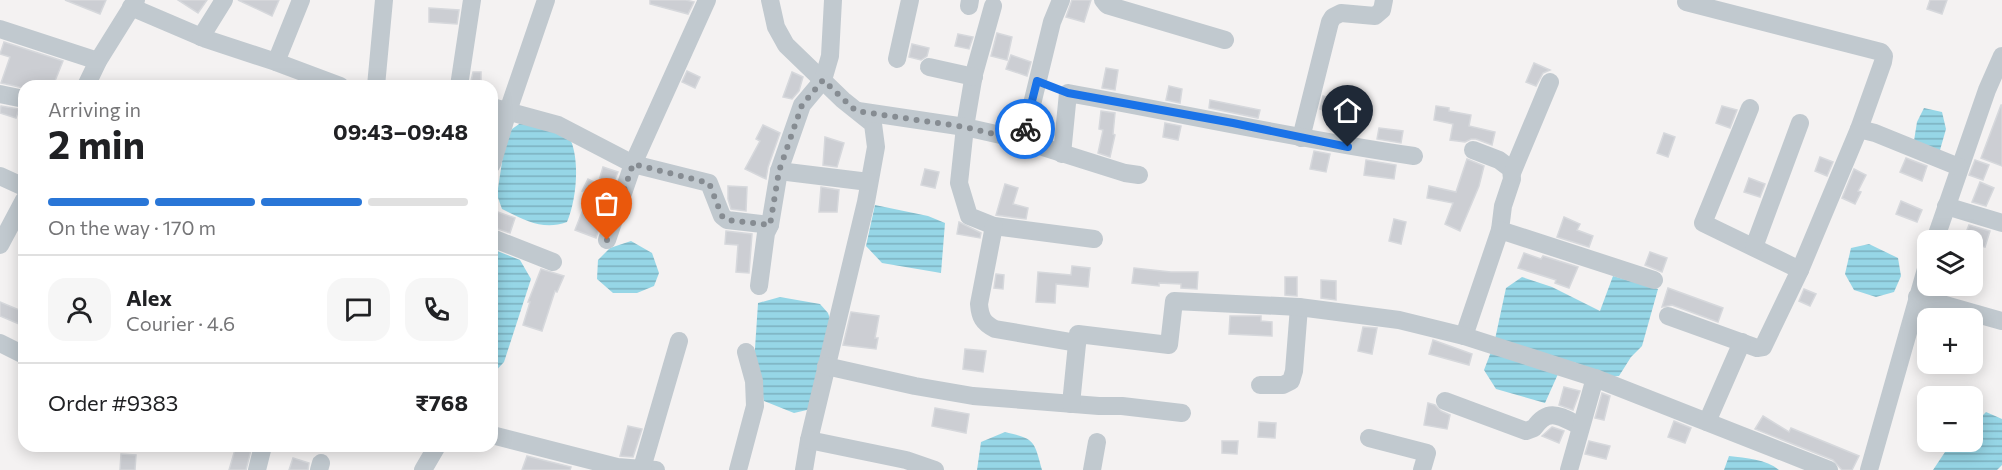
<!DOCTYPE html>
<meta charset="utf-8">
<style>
body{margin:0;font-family:Commissioner,sans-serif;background:#f6f6f6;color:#202124;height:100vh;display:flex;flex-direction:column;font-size:22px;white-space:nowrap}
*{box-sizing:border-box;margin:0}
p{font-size:20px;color:#757577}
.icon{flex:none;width:33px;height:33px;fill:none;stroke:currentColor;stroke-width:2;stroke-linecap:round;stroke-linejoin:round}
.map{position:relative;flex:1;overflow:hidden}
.panel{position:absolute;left:18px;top:80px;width:480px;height:372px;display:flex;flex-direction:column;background:#fff;border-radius:18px;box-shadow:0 3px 15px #0003}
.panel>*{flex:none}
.tools{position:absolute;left:1917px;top:230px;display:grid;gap:12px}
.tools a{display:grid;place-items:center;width:66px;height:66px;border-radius:12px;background:#fff;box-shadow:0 3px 15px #0003;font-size:30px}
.pin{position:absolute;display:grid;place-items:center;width:51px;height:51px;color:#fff;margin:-62px -26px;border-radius:50% 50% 50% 0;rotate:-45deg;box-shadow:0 0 6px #0007}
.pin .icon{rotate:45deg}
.courier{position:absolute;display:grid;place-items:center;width:60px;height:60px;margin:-30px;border:4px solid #1a73e8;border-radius:50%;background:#fff;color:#222;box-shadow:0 2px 8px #0007}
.headline em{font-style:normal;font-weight:700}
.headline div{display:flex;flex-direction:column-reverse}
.headline{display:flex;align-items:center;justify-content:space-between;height:102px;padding:0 30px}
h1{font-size:39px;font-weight:700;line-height:45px}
.bar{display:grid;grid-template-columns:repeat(4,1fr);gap:9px 6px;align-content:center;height:72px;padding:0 30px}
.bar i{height:8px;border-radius:4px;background:#e0e0e0}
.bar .on{background:#2976d7}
.bar p{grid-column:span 4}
.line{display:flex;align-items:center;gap:15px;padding:0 30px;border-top:2px solid #e0e0e0}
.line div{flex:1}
.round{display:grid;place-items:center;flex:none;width:63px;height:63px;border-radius:18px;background:#f6f6f6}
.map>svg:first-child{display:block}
.water{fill:url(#water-rules)}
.building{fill:#ccced3;stroke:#d6d8dc;stroke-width:1.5}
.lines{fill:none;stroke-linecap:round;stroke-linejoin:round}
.minor{stroke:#c1c9cf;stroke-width:18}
.done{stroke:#868c92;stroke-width:6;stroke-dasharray:0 10.8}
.route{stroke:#1a73e8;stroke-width:8}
</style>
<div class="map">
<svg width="2002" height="470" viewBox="0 0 2002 470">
<defs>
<pattern id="water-rules" width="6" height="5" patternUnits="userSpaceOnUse" patternTransform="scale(1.5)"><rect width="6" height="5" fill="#96d6e6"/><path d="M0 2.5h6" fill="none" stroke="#7cb0be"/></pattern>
</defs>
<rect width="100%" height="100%" fill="#f4f2f2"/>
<g class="water">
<polygon points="1924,108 1942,112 1946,129 1938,157 1913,147 1917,122"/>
<path d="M532 121 571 141C580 163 576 201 567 222 543 231 524 220 502 209L497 195 505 142 512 129 522 122Z"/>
<polygon points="875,205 928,216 945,223 941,273 882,263 866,246"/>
<polygon points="631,241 652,253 659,273 654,286 637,293 613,293 597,279 598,260 610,248"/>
<polygon points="1869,244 1898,258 1901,276 1894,292 1876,297 1854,290 1845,274 1851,248"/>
<polygon points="492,249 520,260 531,279 504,362 492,375"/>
<polygon points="1613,276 1658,289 1642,346 1631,357 1619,376 1604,377 1574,362 1558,374 1545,403 1496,389 1484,370 1494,344 1506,288 1522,277 1552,287 1600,311"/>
<polygon points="780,297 820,304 828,313 831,322 811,409 794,413 764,401 754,364 758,303"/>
<polygon points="1986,412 2002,419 2002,465 1997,470 1933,470 1947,449 1956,441 1972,441 1973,425"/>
<path d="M1005 432C1035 439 1034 440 1042 470H977L981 442Z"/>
<path d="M1729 456C1746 458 1766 459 1779 470H1724Z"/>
</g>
<g class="building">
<polygon points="65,0 106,0 100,14"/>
<polygon points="178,0 207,0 198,13"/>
<polygon points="238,0 279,0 272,16"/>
<polygon points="650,0 686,0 694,2 688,14 650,4"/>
<polygon points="1072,0 1091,0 1084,22 1066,17"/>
<polygon points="1930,0 1947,0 1942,14 1927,9"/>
<polygon points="429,8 459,10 457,24 429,22"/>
<polygon points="997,33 1012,37 1007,60 991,56"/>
<polygon points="958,34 973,37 969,49 955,46"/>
<polygon points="4,42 63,61 53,86 24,86 24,88 1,83 10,57 0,54"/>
<polygon points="912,44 929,48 927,56 921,60 909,57"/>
<polygon points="1011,55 1031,62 1027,76 1006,69"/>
<polygon points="1534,63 1550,70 1543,73 1536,86 1526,82"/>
<polygon points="1106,68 1118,70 1115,90 1102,88"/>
<polygon points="687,71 700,77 695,88 682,82"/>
<polygon points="473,72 481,72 481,86 470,86"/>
<polygon points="792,72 803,77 799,91 792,99 783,97"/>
<polygon points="1169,86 1182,89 1180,103 1166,100"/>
<polygon points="1323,96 1346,104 1342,116 1320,109"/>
<polygon points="1210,100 1260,110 1258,118 1209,108"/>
<polygon points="2001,105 2002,105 2002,166 1981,158"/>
<polygon points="1,106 19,109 16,118 0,113"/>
<polygon points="1436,106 1449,108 1449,111 1471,115 1469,126 1495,132 1492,145 1476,139 1471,139 1465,142 1450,140 1453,124 1434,120"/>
<polygon points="1722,106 1737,110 1730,128 1716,123"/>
<polygon points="1101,111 1115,113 1113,134 1115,135 1110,157 1098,153 1103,130 1099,129"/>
<polygon points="1165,123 1181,126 1178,140 1163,137"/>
<polygon points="763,125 780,133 768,167 766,179 745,169 760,141 756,139"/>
<polygon points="1379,128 1403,131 1401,143 1377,139"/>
<polygon points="1664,133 1675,137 1668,157 1657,153"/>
<polygon points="825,137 844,143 837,167 823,165"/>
<polygon points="1314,151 1330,154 1326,172 1310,169"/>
<polygon points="1820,157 1833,162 1827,176 1815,171"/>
<polygon points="1906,158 1927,166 1922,181 1900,172"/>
<polygon points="1467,159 1484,166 1479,186 1460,231 1445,224 1453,203 1427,198 1429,186 1456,192"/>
<polygon points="1366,160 1396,165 1394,179 1364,175"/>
<polygon points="1975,160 1989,165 1983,180 1969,175"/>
<polygon points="603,167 618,172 599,217 602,219 596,238 575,230 589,194 582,191 588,179 598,184"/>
<polygon points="925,169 939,172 935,188 921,185"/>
<polygon points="1854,169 1866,175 1858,191 1861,192 1855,204 1842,198"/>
<polygon points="1749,178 1765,184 1760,197 1744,192"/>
<polygon points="1980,182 1994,188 1986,206 1972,202"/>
<polygon points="1005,184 1018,188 1013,204 1028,208 1026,219 996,215"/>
<polygon points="728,186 747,187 746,211 731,209 728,199"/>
<polygon points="821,187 839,190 837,212 819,212"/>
<polygon points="1901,201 1922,210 1917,222 1896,214"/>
<polygon points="492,210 515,218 510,233 492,227"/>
<polygon points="1564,217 1580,224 1577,230 1593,236 1589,247 1557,237"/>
<polygon points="1394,219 1406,222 1401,244 1389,241"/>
<polygon points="959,222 981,233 980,238 957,234"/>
<polygon points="1969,225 1990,231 1985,247 1972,243 1972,240 1963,240"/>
<polygon points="726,231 752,234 749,273 736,272 738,245 725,244"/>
<polygon points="1650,252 1667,258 1662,272 1645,265"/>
<polygon points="1524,253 1541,259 1543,256 1578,267 1569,288 1555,283 1556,280 1518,268"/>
<polygon points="1072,266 1090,268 1088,287 1056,284 1055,303 1036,302 1038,272 1071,275"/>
<polygon points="1134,268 1171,272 1198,272 1197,289 1181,288 1181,284 1159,283 1159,286 1132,283"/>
<polygon points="541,269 564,276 557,292 555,291 542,331 523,325 530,302 528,302"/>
<polygon points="996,274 1004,275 1003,289 994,288"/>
<polygon points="1285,277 1297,277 1297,296 1285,295"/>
<polygon points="1321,280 1336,281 1336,300 1321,298"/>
<polygon points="1668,288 1723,308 1718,322 1672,305 1662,307"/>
<polygon points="1804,289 1816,294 1810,306 1799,301"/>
<polygon points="0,302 24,312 24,326 0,316"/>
<polygon points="851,312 879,316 875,338 878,338 876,349 843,345"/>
<polygon points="1230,316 1261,316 1261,321 1272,322 1272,336 1229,334"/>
<polygon points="1363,327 1377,328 1372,354 1358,351"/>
<polygon points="1433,340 1472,354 1469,365 1429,354"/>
<polygon points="965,349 986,351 983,372 963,369"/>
<polygon points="1564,387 1580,391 1573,410 1559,405"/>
<polygon points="1602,393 1610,396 1604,420 1595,418"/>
<polygon points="1428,403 1435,405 1441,411 1450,415 1447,429 1424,425"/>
<polygon points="935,408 969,414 966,433 932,426"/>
<polygon points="1763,416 1789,432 1791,428 1859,456 1852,470 1842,470 1833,460 1755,429"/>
<polygon points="1674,421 1691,428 1685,443 1668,437"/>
<polygon points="1259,422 1276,423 1275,438 1258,437"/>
<polygon points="628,426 642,429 633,457 620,456"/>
<polygon points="1552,427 1564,431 1559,443 1542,436"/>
<polygon points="1222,441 1238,441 1237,454 1222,453"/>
<polygon points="1589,441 1610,446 1606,459 1585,454"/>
<polygon points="236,446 252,446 246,470 229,470"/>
<polygon points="121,454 136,455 135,470 120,470"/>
<polygon points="527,456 571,467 570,470 522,470"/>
<polygon points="293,458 309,463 308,470 289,470"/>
</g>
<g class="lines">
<g class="minor">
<polyline points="770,0 776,27 786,45 843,100 873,124 876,147 866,202 809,440 804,470"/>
<polyline points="1103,0 1107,5 1225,40"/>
<polyline points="1686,2 1881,52 1884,56 1883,62 1859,129"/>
<polyline points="969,6 970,0"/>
<polyline points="993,6 974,74 965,127 1014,138 1125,173 1139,175"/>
<polyline points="131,7 206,39 276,62 340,86"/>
<polyline points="0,29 98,61"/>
<polyline points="201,37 224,0"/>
<polyline points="897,59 910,0"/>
<polyline points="276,62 301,0"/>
<polyline points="929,67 974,77"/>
<polyline points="86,86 98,61 136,0"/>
<polyline points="376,86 384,0"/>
<polyline points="459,86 472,0"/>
<polyline points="0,94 24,99"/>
<polyline points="492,107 558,125 633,164 709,183 722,216 727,220 770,225"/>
<polyline points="1750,108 1703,223 1800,270"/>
<polyline points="858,111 965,127 959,183 969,216 994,226 1094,239"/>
<polyline points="1301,138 1330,22 1333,17 1341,13 1375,16 1382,10 1384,0"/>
<polyline points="1023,141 1052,22 1061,0"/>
<polyline points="1473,150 1499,160 1511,169 1512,179 1503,206 1500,230"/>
<path d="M1062 154 1068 93C1184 114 1298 139 1414 156"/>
<polyline points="492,164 508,111 546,0"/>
<polyline points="779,171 869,182"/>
<polyline points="1512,173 1550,82"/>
<polyline points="0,176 24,187"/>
<polyline points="1946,206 2002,223"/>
<path d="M994 226 979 304C980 317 983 323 995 329L1077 343"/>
<polyline points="492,238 553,262"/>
<polyline points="607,240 633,164 707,0"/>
<polyline points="1935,240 1987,90 2002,56"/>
<polyline points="0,245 24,200"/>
<polyline points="1754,247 1800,123"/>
<polyline points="759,286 766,233 770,225 779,171 802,105 823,80 830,56 833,0"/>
<polyline points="1917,297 2002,321"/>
<polyline points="1668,316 1757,348 1763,347 1800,270 1859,129 1875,133 1959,167"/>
<polyline points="1464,336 1500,230 1654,280"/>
<polyline points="0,343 24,355"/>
<polyline points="826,366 915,386 973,396 1099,406 1122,406 1182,413"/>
<polyline points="1260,385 1283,385 1291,381 1294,371 1299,307"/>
<path d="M1445 401 1526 431 1534 428C1549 406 1561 417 1580 426"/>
<polyline points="1071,404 1078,334 1169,345 1174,301 1299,307 1399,320 1464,336 1595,378 1829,470"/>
<polyline points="1707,422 1742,342"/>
<polyline points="492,435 617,467 656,470"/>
<polyline points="1369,438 1427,453 1422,470"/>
<polyline points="809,440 906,460 935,470"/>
<polyline points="642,468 679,341"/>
<polyline points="257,470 263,446"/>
<polyline points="319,470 321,463"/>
<polyline points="423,470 437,446"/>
<polyline points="738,470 755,406 754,381 746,352"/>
<polyline points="1092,470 1097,442"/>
<polyline points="1569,470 1595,378"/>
<polyline points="1869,470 1928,262"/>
</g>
</g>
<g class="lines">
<polyline class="done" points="607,240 633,164 709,183 722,216 727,220 770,225 779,171 802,105 823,80 856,111 965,127 1023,141 1025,129"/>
<polyline class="route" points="1025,129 1037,81 1068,93 1233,123 1348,147"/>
</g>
</svg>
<div class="tools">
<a><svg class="icon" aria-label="layers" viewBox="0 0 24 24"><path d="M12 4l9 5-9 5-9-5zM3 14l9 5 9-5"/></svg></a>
<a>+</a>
<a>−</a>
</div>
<div class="pin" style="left:607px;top:240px;background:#ea580c"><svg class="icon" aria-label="bag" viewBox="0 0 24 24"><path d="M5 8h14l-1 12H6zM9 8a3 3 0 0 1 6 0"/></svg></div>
<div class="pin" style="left:1348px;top:147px;background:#1f2937"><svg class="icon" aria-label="home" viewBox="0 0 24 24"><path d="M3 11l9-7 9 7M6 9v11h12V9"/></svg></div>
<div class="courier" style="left:1025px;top:129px"><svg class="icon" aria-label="bike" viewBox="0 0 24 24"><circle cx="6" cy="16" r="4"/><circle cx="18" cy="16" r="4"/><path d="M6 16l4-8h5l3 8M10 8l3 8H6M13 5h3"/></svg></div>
<section class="panel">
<div class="headline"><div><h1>2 min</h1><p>Arriving in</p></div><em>09:43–09:48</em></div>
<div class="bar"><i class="on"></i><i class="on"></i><i class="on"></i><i></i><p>On the way · 170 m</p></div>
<div class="line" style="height:108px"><a class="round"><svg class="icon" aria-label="person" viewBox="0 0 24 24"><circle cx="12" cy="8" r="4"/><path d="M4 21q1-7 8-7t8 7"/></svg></a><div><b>Alex</b><p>Courier · 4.6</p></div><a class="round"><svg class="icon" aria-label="chat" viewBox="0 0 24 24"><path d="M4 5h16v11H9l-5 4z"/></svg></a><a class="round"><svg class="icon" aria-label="phone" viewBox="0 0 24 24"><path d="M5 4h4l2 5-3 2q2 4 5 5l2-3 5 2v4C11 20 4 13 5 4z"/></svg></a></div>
<div class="line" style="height:78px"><div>Order #9383</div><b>₹768</b></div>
</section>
</div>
